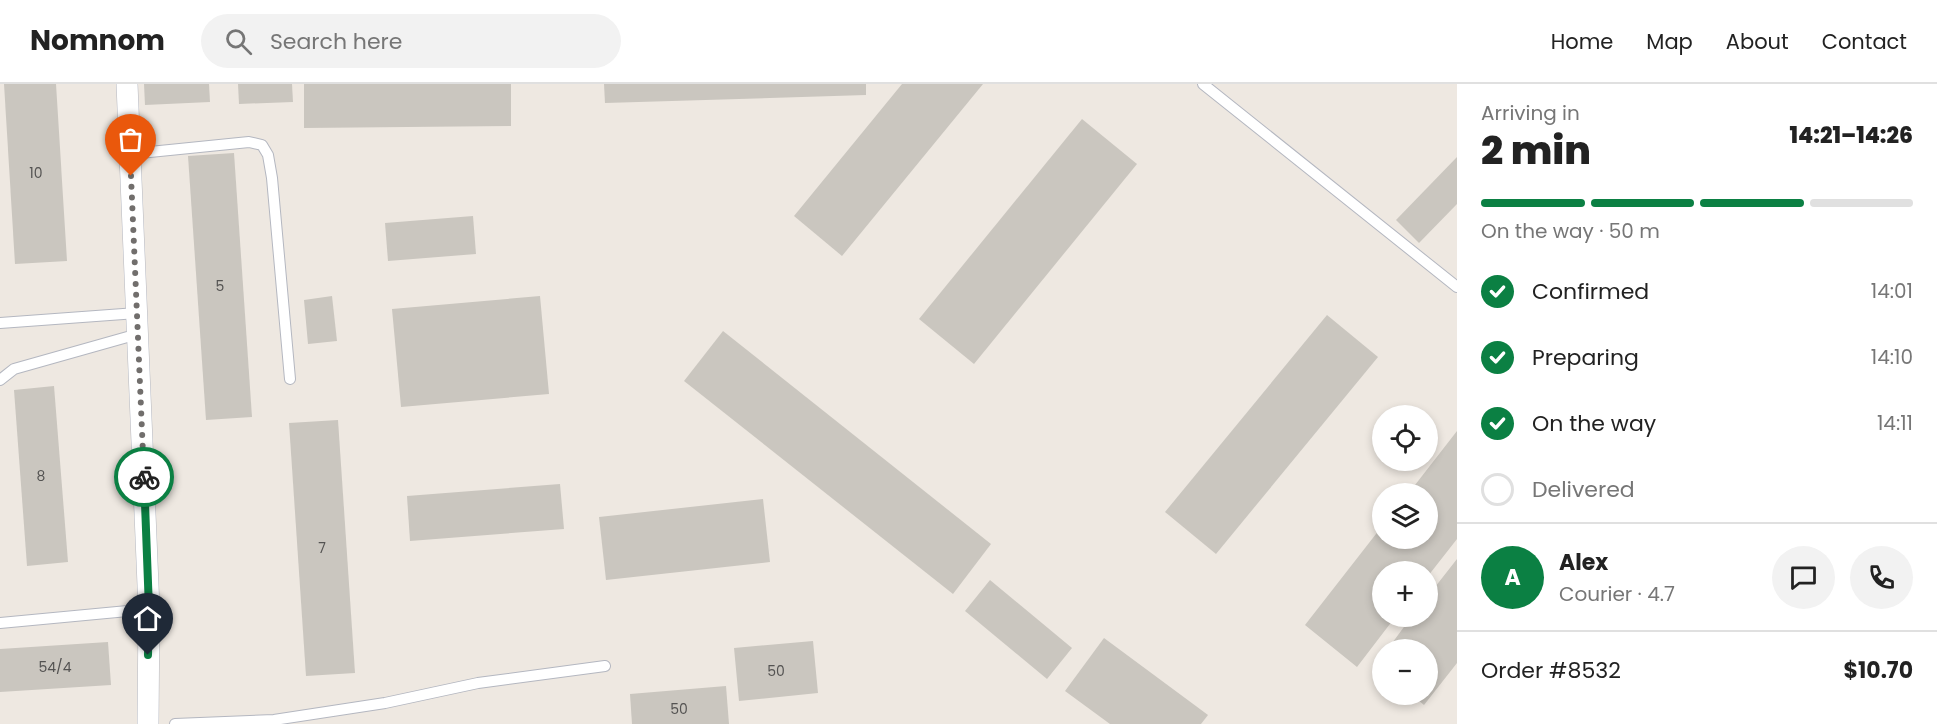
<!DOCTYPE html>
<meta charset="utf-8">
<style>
body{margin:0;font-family:Poppins,sans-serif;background:#f2f2f2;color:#222;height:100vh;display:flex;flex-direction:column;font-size:22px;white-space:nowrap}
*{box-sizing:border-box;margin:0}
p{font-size:20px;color:#767676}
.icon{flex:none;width:33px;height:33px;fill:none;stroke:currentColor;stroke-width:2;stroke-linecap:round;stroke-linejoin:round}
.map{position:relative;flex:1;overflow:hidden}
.sheet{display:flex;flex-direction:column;background:#fff;width:480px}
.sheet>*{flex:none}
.tools{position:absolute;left:1372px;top:321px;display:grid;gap:12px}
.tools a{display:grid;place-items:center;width:66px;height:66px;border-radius:50%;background:#fff;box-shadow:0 3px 9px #0003;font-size:30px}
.pin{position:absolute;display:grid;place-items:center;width:51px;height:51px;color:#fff;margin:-62px -26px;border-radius:50% 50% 50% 0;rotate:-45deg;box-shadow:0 0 6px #0007}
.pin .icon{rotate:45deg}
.courier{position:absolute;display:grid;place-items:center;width:60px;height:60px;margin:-30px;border:4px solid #0b8043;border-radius:50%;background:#fff;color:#222;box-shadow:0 2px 8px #0007}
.headline em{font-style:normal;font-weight:800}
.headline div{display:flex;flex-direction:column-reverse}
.headline{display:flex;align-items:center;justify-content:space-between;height:102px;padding:0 24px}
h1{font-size:39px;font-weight:800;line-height:45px}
.bar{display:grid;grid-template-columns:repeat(4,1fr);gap:9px 6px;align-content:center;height:72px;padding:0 24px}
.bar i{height:8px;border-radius:4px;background:#e0e0e0}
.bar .current{background:#0b8043}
.bar p{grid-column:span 4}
.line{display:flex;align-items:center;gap:15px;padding:0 24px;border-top:2px solid #e0e0e0}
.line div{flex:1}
.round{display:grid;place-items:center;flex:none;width:63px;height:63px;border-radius:32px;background:#f2f2f2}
ol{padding:0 24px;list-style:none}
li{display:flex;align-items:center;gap:18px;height:66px}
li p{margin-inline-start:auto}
li .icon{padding:6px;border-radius:50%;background:#0b8043;color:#fff;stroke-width:4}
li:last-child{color:#767676}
li i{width:33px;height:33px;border:3px solid #e0e0e0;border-radius:50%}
header{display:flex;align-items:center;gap:36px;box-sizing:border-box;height:84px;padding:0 30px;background:#fff;border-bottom:2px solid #e0e0e0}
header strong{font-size:28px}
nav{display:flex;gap:33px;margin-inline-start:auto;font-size:21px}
.search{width:420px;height:54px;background:#f2f2f2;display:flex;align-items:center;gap:15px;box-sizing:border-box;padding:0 21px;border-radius:33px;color:#767676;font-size:22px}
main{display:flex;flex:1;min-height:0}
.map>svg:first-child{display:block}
.building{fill:#cac6bf}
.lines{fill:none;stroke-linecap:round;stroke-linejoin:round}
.lane-casing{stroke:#b4b7c0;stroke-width:12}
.street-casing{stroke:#b4b7c0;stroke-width:22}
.lane{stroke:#fff;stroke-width:10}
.street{stroke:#fff;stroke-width:21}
.done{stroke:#716e6c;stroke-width:6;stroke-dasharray:0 10.8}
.route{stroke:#0b8043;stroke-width:8}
.labels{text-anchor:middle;stroke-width:4.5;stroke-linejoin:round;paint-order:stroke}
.number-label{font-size:14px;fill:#545352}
</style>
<header>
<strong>Nomnom</strong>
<div class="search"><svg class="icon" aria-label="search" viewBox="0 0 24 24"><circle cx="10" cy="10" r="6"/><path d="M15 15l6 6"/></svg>Search here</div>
<nav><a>Home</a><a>Map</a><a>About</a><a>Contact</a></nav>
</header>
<main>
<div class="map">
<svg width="1457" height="640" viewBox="0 0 1457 640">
<rect width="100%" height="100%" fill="#eee8e1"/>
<g class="building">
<polygon points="4,0 56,0 67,177 15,180"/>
<polygon points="144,0 209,0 210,18 145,21"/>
<polygon points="238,0 292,0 293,18 239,20"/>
<polygon points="304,0 511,0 511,42 304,44"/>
<polygon points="604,0 866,0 866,11 605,19"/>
<polygon points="902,0 983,0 842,172 794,132"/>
<polygon points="1082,35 1137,80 974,280 919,235"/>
<polygon points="234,69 252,333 206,336 188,72"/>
<polygon points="1457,73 1457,120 1419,159 1396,136"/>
<polygon points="473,132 476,170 388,177 385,139"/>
<polygon points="332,212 337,257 308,260 304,216"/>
<polygon points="540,212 549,310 401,323 392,225"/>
<polygon points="1327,231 1378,273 1216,470 1165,428"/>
<polygon points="723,247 991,460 953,510 684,297"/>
<polygon points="54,302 68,478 27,482 14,306"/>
<polygon points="338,336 355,589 306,592 289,339"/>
<polygon points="1457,347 1457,455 1428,492 1428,488 1383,488 1383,532 1396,532 1357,583 1305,541 1383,441 1383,454 1428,454 1428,410 1408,410"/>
<polygon points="560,400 564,445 410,457 407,412"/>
<polygon points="763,415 770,478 606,496 599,433"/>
<polygon points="1457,475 1457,579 1424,621 1411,610 1428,610 1428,566 1387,566 1412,532 1428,532 1428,512"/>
<polygon points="990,496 1072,564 1047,595 965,527"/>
<polygon points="1104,554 1208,631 1201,640 1110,640 1065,607"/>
<polygon points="813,557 818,609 739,617 734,564"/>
<polygon points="108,558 111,601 0,608 0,565"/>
<polygon points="1383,571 1383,589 1374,582"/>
<polygon points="726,602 729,640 632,640 630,610"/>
</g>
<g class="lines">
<defs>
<g id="lane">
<polyline points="1203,0 1457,203"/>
<polyline points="130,70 249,58 262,61 268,71 272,94 290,295"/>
<polyline points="0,239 137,229"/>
<polyline points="0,296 14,285 138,250"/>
<polyline points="0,539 149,525"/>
<polyline points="175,640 274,636 385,619 478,599 605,582"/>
</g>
<polyline id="street" points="127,0 149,525 148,640"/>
</defs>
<use href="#lane" class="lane-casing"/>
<use href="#street" class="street-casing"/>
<use href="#lane" class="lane"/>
<use href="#street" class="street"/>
</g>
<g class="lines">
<polyline class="done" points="131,92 144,393"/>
<polyline class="route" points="144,393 149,525 148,571"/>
</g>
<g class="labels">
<g class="number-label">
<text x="36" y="94">10</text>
<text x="220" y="207">5</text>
<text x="41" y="397">8</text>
<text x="322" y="469">7</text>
<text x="55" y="588">54/4</text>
<text x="776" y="592">50</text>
<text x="679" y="630">50</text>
</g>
</g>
</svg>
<div class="tools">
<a><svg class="icon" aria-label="locate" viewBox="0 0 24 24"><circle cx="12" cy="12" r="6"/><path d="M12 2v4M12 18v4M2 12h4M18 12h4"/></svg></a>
<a><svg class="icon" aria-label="layers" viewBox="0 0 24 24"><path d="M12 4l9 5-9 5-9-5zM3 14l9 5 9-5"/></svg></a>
<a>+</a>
<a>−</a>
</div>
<div class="pin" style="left:131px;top:92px;background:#ea580c"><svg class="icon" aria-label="bag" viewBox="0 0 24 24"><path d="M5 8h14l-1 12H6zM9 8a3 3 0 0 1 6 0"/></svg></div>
<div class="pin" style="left:148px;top:571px;background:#1f2937"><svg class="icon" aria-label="home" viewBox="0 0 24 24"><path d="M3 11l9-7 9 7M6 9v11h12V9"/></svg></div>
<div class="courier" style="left:144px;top:393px"><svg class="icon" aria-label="bike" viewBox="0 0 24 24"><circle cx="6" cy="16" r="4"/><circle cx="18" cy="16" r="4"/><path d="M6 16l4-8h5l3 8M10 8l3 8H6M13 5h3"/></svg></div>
</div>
<section class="sheet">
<div class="headline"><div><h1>2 min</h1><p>Arriving in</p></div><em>14:21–14:26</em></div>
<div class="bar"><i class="current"></i><i class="current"></i><i class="current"></i><i></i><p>On the way · 50 m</p></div>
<ol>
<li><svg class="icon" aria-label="check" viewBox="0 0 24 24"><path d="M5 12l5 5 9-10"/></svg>Confirmed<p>14:01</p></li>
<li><svg class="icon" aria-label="check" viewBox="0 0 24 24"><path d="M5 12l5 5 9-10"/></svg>Preparing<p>14:10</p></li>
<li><svg class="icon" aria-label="check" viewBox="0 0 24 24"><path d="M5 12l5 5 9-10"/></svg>On the way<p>14:11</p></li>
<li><i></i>Delivered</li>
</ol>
<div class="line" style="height:108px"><b class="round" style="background:#0b8043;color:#fff">A</b><div><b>Alex</b><p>Courier · 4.7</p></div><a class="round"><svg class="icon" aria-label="chat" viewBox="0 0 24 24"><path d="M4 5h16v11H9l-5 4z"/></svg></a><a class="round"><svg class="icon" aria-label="phone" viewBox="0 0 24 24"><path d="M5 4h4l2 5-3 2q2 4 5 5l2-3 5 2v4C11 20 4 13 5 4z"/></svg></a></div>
<div class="line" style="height:78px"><div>Order #8532</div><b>$10.70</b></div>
</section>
</main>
